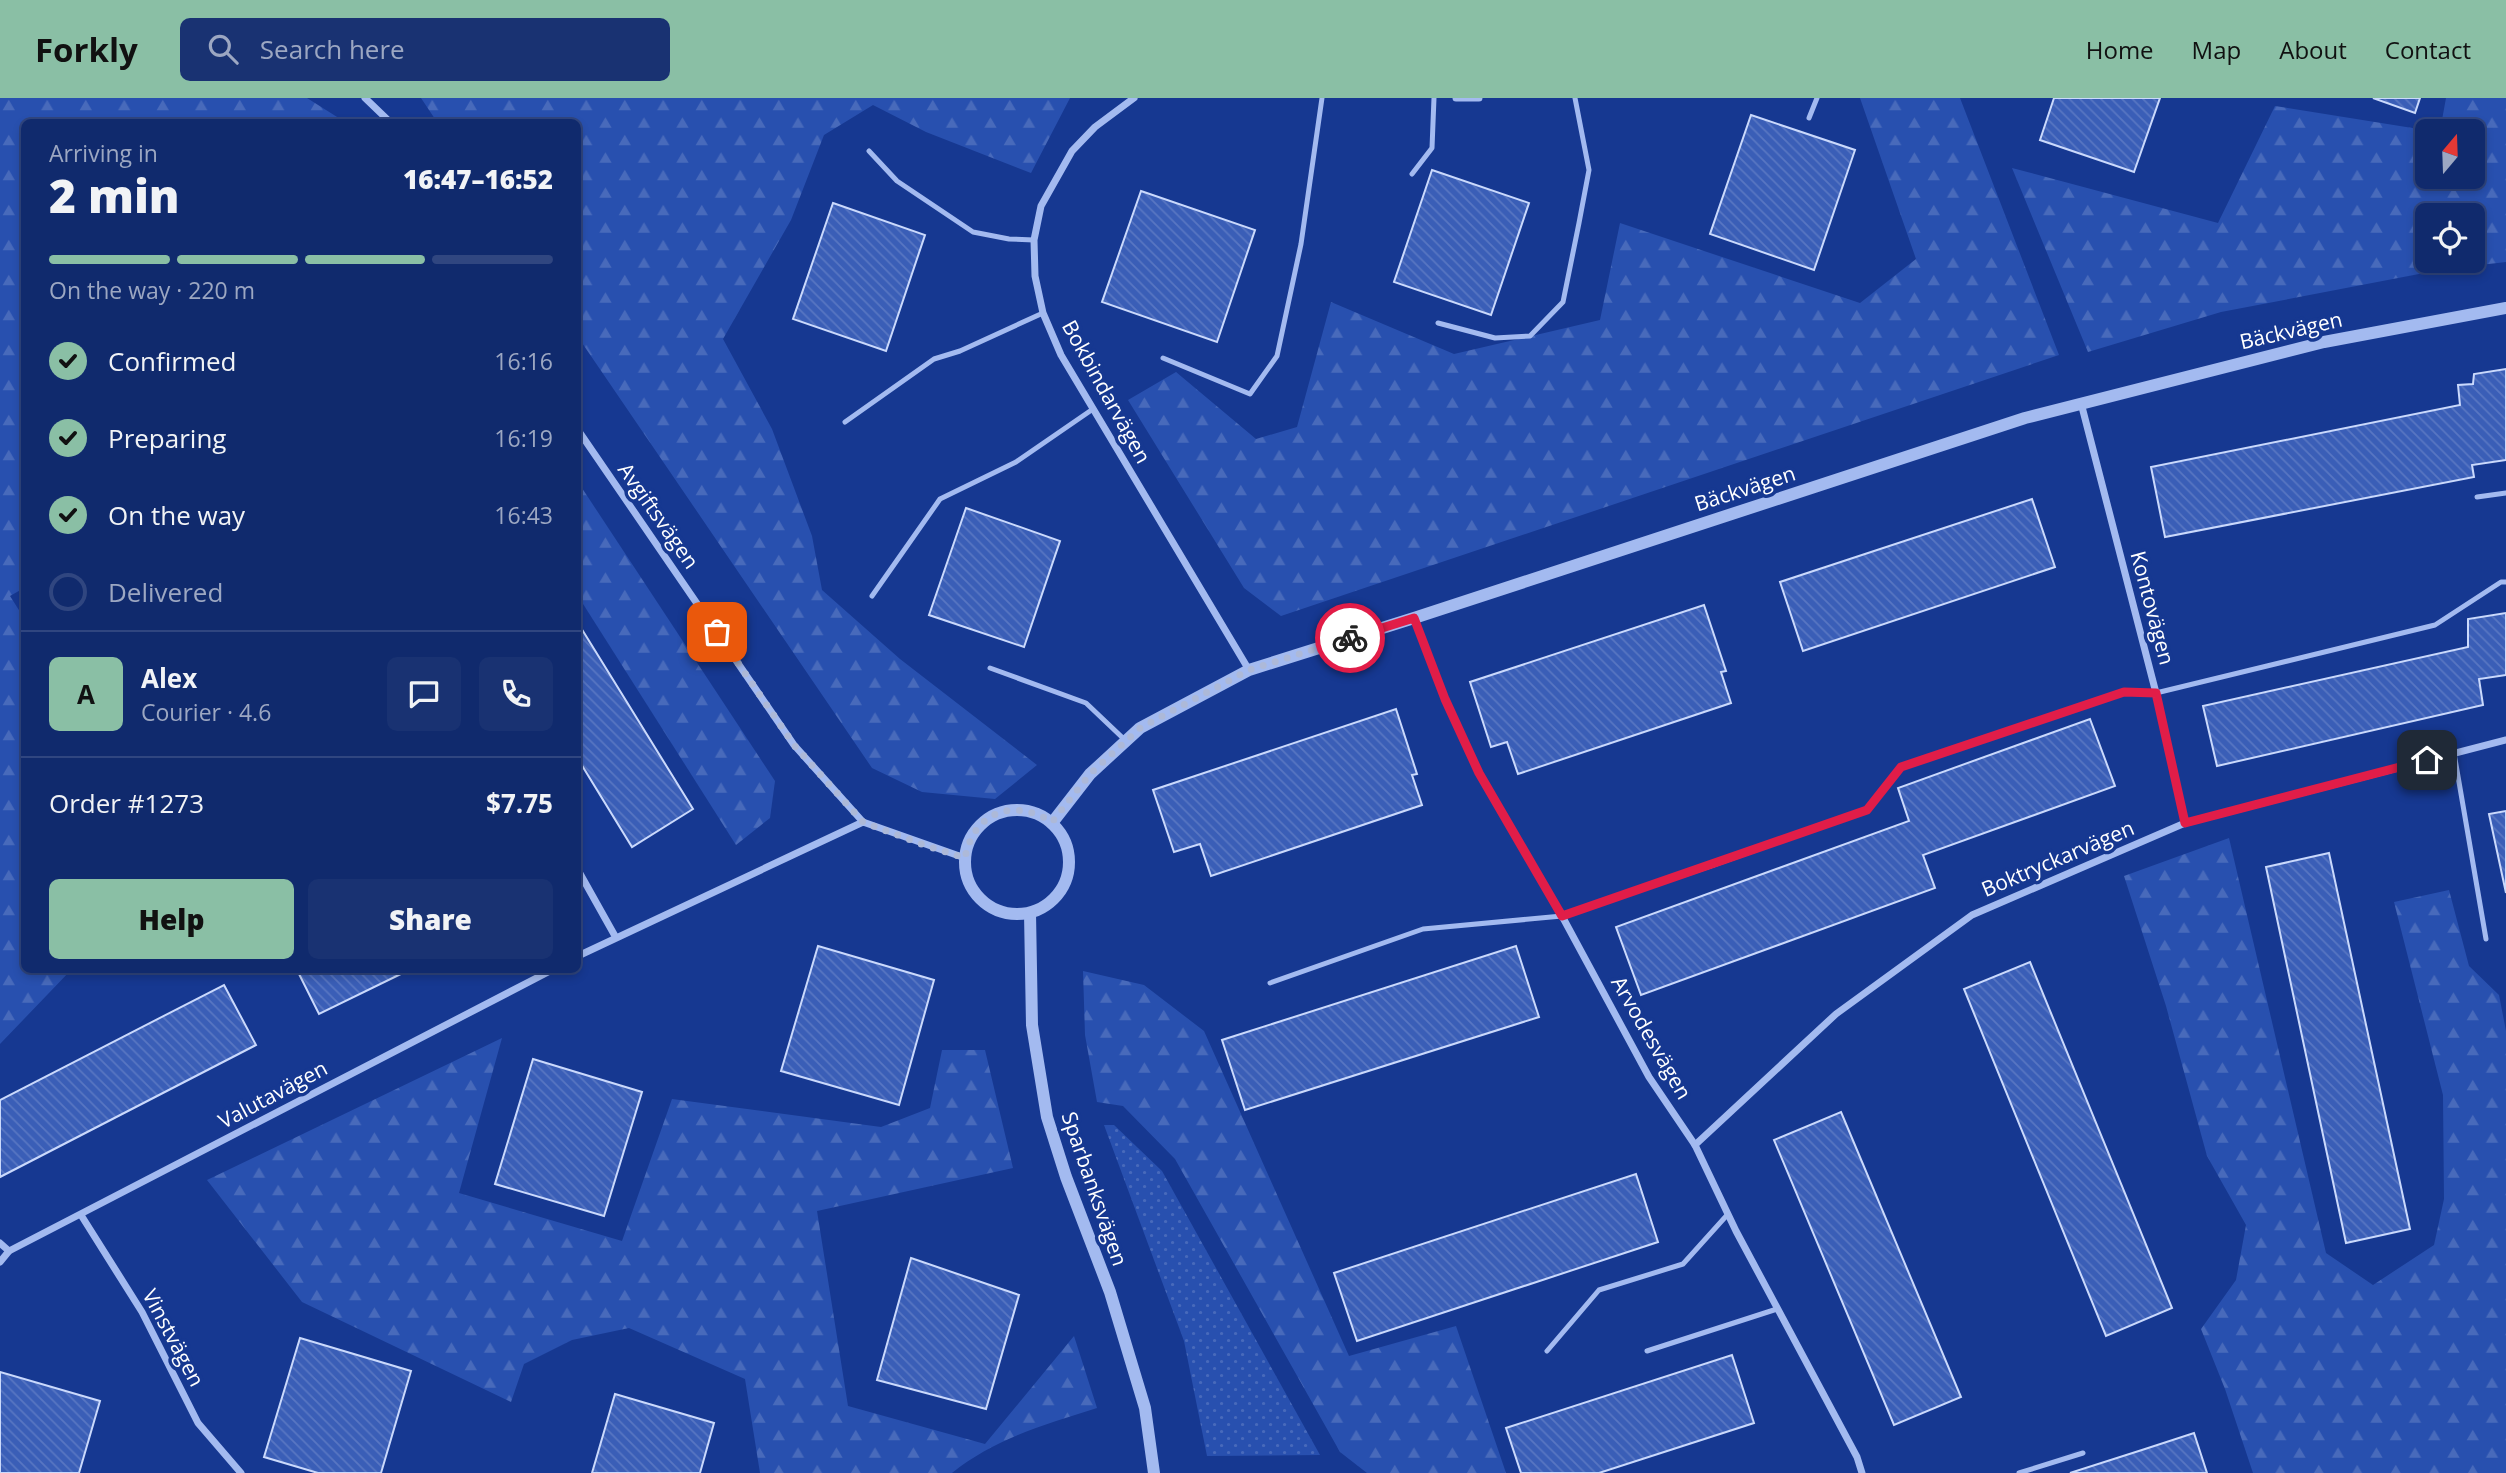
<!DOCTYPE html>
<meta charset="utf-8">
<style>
body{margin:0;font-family:"Open Sans",sans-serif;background:#193272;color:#f1f3f6;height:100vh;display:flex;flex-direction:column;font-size:26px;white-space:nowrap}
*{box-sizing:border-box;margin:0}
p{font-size:23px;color:#9ca7c2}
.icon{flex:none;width:38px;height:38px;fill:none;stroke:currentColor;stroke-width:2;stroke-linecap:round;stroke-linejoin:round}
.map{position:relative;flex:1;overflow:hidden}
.sheet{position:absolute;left:21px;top:21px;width:560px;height:854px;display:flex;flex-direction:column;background:#102a6d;border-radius:10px;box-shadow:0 4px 10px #0003,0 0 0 2px #304680}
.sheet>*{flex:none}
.needle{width:46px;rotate:19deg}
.controls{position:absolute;left:2415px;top:21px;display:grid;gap:14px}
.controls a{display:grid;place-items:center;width:70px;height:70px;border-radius:10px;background:#102a6d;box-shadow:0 4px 10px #0003,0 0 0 2px #304680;font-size:35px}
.pin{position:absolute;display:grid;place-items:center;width:60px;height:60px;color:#fff;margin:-30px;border-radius:14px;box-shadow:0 4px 10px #0006}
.courier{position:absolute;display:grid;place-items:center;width:70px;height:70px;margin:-35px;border:5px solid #e11d48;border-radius:50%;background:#fff;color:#222;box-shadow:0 2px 9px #0007}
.headline em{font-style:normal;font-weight:800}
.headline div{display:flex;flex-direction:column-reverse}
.headline{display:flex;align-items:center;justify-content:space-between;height:119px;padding:0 28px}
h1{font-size:46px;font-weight:800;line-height:52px}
.bar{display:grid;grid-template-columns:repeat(4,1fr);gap:10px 7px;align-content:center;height:84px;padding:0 28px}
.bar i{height:9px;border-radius:5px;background:#304680}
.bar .current{background:#8abfa5}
.bar p{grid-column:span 4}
.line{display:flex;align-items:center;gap:18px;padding:0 28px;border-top:2px solid #304680}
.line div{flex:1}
.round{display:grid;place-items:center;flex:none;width:74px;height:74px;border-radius:10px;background:#193272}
ol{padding:0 28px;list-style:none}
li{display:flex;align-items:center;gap:21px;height:77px}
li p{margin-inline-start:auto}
li .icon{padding:7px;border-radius:50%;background:#8abfa5;color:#111;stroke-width:4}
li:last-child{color:#9ca7c2}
li i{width:38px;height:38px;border:4px solid #304680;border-radius:50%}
.button{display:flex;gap:14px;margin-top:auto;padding:14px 28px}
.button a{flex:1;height:80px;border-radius:10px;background:#8abfa5;color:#111;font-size:28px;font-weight:800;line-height:80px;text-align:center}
.button a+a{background:#193272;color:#f1f3f6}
header{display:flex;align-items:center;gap:42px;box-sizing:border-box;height:98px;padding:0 35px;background:#8abfa5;color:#111}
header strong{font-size:33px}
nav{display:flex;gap:38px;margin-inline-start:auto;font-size:24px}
.search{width:490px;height:63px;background:#193272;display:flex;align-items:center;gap:18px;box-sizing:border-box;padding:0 24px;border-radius:10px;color:#9ca7c2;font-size:26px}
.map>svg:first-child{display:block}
.grass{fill:url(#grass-dots)}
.forest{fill:url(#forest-firs);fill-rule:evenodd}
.building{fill:url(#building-back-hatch);stroke:#cad9fc;stroke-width:2}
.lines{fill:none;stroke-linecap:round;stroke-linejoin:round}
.service{stroke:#a3baf0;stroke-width:5}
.minor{stroke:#a3baf0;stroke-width:7}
.tertiary{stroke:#a3baf0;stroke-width:12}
.done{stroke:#adb9d8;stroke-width:7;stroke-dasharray:0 12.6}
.route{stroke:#e11d48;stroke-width:9}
.labels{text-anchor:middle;stroke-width:7;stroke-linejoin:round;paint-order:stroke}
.street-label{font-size:21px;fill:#fff;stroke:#163891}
</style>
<header>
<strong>Forkly</strong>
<div class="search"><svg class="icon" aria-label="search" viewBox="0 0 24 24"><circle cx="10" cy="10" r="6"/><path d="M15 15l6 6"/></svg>Search here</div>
<nav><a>Home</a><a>Map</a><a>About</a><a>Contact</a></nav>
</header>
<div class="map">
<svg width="2506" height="1375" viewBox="0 0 2506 1375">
<defs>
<pattern id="grass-dots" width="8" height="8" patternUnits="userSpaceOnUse" patternTransform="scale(1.75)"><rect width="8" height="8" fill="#2850af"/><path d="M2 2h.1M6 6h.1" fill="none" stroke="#486abb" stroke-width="1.8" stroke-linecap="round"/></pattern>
<pattern id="forest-firs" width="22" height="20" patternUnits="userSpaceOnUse" patternTransform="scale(1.75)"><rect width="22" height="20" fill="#2850af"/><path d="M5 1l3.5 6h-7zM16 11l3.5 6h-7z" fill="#486abb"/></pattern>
<pattern id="building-back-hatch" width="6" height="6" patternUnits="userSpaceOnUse" patternTransform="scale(1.75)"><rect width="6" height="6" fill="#3a5eb7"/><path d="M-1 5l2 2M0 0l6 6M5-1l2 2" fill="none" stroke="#5876c2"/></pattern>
</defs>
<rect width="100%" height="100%" fill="#163891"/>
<polygon class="grass" points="1104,1027 1114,1027 1162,1073 1320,1357 1207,1358 1184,1243"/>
<g class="forest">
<polygon points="0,0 307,0 345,24 24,24 24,490 10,498 24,520 24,872 71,872 0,946"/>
<polygon points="421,0 1070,0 1031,75 926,34 873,7 824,37 791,122 723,241 772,331 812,438 822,492 900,561 1037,667 995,701 922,694 872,670 578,239 578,24 437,24"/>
<polygon points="1860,0 1960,0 2059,257 1281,518 1244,490 1128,302 1176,274 1256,341 1297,329 1331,204 1454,256 1600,222 1620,125 1860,205 1916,161"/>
<path d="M2446 0H2506V164L2445 171 2221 214 2088 254 2012 70 2218 125 2275 8 2431 33H2427V79H2473V33H2440ZM2427 117H2473V163H2427Z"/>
<polygon points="578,384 775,683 770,720 736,747 578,498"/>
<polygon points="2229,740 2326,1155 2373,1187 2434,1147 2444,1101 2443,997 2394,804 2449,792 2469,868 2499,897 2506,933 2506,1375 2253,1375 2225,1291 2201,1231 2236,1182 2246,1127 2207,1058 2166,908 2124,778"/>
<polygon points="1083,873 1144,887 1204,933 1349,1258 1456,1228 1506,1375 1367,1375 1340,1354 1175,1061 1123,1008 1097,1004 1085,937"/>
<path d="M502 940 459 1095 622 1143 672 1001 881 1029 930 1010 942 952H985L1013 1070 817 1113 848 1308 985 1346 1074 1238 1097 1310C1046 1326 994 1341 952 1375H760L745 1281 629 1230 572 1242 524 1266 511 1304 302 1204 207 1082Z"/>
</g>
<g class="building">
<polygon points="2054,0 2160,0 2134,74 2040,42"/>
<polygon points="2373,0 2420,0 2415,15"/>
<polygon points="1751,17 1855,52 1814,172 1710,136"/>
<polygon points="1432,72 1529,105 1491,217 1394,184"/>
<polygon points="1141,93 1255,132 1217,244 1102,204"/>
<polygon points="833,105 925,137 886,253 793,221"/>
<polygon points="2506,271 2506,362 2472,367 2474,379 2165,439 2151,369 2460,307 2458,287 2473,286 2474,276"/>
<polygon points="2032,401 2055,469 1803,553 1780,484"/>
<polygon points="966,410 1060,443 1024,549 929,517"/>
<polygon points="1704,507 1726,573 1721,574 1731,605 1518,676 1507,644 1491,649 1470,584"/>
<polygon points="2506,515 2506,577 2479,581 2483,607 2217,668 2203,608 2468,549 2468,521"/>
<polygon points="578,525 693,711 632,749 578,661"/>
<polygon points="1396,611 1417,676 1412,677 1422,707 1211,778 1200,746 1174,754 1153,692"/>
<polygon points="2090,621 2115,688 1923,757 1935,790 1641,897 1616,829 1909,723 1898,690"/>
<polygon points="2506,713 2506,795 2489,716"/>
<polygon points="2329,755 2410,1131 2346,1145 2266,769"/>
<polygon points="818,848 934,882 899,1007 781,973"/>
<polygon points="1516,848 1539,919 1245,1012 1222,942"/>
<polygon points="2030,864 2172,1210 2106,1238 1964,891"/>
<polygon points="297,872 409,872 319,916"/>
<polygon points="224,887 256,947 0,1079 0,1002"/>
<polygon points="533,961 642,994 604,1118 495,1086"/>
<polygon points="1841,1014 1961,1299 1894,1327 1774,1042"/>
<polygon points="1636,1076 1658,1144 1357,1243 1334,1175"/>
<polygon points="911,1160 1019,1197 986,1311 877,1282"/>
<polygon points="300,1240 411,1273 381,1375 318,1375 264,1359"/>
<polygon points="1732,1257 1754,1325 1599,1375 1521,1375 1506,1330"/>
<polygon points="0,1274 100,1303 79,1375 0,1375"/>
<polygon points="615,1296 714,1325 700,1375 592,1375"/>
<polygon points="2194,1335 2207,1375 2070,1375 2145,1351"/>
</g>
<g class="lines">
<g class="service">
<polyline points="1809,20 1817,0"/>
<polyline points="869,53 897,83 973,134 1009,141 1034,142"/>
<polyline points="1412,76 1432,50 1434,0"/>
<polyline points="1438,225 1495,240 1530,238 1563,204 1579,125 1589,72 1575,0"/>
<polyline points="1163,260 1250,296 1277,258 1301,146 1322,0"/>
<polyline points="845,324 934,261 960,253 1043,215"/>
<polyline points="2477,399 2506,395"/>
<polyline points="872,498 940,401 1016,364 1093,311"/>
<polyline points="990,570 1086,605 1126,643"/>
<polyline points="2454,655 2486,841"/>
<polyline points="1270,885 1423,831 1562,818 1711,768 1867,712 1901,669 2124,594 2156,595 2435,527 2501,484 2506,484"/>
<polyline points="1547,1253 1599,1192 1683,1166 1728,1116"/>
<polyline points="1647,1253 1777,1211"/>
<polyline points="2019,1375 2083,1355"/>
</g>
<g class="minor">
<polyline points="365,0 390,24"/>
<polyline points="1134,0 1095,29 1072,53 1041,108 1034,142 1035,178 1043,215 1061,257 1249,572"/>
<polyline points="1456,0 1479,0"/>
<polyline points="2081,305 2156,595 2185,725"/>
<polyline points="578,332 794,647 863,724"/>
<polyline points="1414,520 1445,601 1479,675 1562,818 1649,979 1695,1047 1736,1133 1857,1359 1862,1375"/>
<polyline points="578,772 615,838"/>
<polyline points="578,858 863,724 965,760"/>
<polyline points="1695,1047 1836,916 1972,817 2185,725 2506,642"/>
<polyline points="81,1117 142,1214 198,1325 241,1375"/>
<polyline points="0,1145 9,1153"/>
<polyline points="0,1164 9,1153 552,872"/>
</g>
<g class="tertiary">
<circle cx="1017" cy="764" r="52"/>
<polyline points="1052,725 1090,676 1140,630 1249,572 1414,520 2025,320 2324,244 2506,210"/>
<polyline points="1030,815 1032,927 1047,1019 1066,1079 1110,1194 1145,1310 1154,1375"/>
</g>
</g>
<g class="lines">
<path class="done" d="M717 534 794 647 863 724 924 747 965 760C974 713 1013 700 1052 724L1090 676 1140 630 1249 572 1350 540"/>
<polyline class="route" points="1350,540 1414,520 1445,601 1479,675 1562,818 1867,712 1901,669 2124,594 2156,595 2185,725 2427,662"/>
</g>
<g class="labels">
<g class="street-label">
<text transform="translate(2291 233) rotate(-13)" y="7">Bäckvägen</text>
<text transform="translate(1106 294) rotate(61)" y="7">Bokbindarvägen</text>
<text transform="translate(1745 391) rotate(-18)" y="7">Bäckvägen</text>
<text transform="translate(658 418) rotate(55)" y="7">Avgiftsvägen</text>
<text transform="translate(2152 510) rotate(75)" y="7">Kontovägen</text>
<text transform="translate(2058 761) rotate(-23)" y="7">Boktryckarvägen</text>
<text transform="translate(1651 940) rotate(60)" y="7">Arvodesvägen</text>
<text transform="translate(273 997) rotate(-28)" y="7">Valutavägen</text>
<text transform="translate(1094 1091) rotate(71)" y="7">Sparbanksvägen</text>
<text transform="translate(173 1240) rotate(62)" y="7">Vinstvägen</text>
</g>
</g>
</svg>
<div class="controls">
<a><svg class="needle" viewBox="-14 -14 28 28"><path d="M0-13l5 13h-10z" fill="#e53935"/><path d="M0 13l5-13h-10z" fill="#9ca7c2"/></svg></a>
<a><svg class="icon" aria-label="locate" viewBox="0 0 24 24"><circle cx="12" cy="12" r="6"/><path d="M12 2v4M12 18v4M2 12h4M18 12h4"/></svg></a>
</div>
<div class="pin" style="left:717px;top:534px;background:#ea580c"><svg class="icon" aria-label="bag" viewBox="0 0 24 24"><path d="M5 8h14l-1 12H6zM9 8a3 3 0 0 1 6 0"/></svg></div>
<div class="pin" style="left:2427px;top:662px;background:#1f2937"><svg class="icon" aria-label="home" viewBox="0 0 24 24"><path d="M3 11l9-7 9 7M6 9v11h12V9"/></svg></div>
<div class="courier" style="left:1350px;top:540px"><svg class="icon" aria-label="bike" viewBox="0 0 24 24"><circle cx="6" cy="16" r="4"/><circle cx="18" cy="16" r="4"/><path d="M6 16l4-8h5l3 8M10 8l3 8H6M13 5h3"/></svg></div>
<section class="sheet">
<div class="headline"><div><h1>2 min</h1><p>Arriving in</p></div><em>16:47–16:52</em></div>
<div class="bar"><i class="current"></i><i class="current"></i><i class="current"></i><i></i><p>On the way · 220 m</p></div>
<ol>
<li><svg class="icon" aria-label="check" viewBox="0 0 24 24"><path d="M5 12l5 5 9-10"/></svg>Confirmed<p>16:16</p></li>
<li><svg class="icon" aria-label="check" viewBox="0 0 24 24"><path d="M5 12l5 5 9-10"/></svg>Preparing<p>16:19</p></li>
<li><svg class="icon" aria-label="check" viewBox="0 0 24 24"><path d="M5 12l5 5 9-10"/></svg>On the way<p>16:43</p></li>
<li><i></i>Delivered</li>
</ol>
<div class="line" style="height:126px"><b class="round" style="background:#8abfa5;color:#111">A</b><div><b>Alex</b><p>Courier · 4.6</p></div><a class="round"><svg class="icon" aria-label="chat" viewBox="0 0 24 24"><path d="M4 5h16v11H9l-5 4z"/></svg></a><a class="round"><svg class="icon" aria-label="phone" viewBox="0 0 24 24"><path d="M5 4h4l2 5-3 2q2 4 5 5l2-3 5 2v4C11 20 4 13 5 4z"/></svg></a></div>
<div class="line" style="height:91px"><div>Order #1273</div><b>$7.75</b></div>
<div class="button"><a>Help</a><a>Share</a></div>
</section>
</div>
